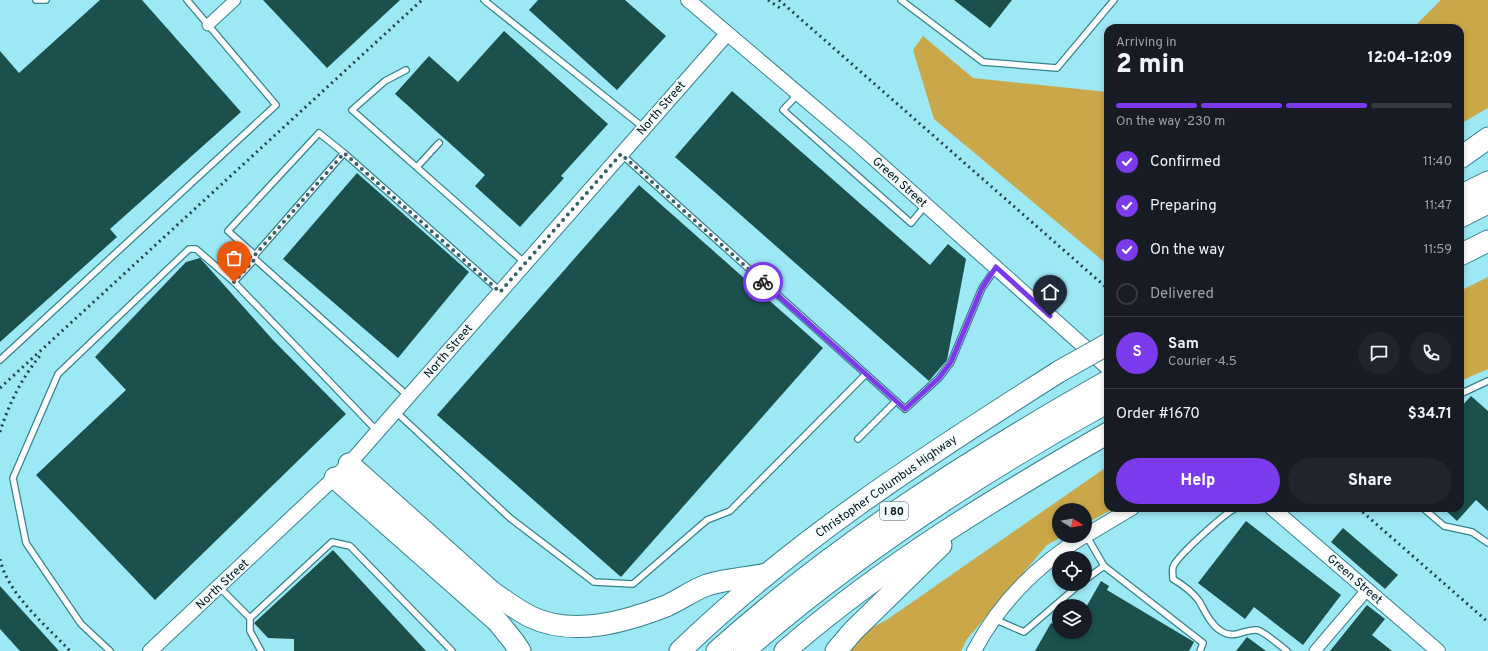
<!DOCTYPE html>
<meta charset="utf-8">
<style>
body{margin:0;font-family:Overpass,sans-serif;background:#20242c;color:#f1f3f6;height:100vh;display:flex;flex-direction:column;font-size:15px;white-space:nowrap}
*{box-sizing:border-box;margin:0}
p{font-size:13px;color:#9ea1a6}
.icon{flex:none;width:22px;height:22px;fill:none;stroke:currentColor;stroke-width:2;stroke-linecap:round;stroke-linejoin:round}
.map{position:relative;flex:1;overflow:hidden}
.details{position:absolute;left:1104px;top:24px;width:360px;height:488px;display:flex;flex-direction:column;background:#171b24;border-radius:12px;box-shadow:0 2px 6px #0003}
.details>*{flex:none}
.needle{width:26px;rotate:101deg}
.tools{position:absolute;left:1052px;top:503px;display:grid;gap:8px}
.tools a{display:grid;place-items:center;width:40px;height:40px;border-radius:50%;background:#171b24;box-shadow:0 2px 6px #0003;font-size:20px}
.pin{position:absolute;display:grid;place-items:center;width:34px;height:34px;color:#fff;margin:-41px -17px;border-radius:50% 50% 50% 0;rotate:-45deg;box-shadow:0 0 4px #0007}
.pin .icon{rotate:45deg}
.courier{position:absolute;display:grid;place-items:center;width:40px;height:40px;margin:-20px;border:3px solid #7c3aed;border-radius:50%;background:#fff;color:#222;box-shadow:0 1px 5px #0007}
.head em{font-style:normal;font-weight:800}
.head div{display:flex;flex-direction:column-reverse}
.head{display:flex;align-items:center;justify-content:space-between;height:68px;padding:0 12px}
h1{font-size:26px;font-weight:800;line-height:30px}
.bar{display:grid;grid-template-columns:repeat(4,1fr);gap:6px 4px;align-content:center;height:48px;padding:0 12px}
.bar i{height:5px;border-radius:3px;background:#363941}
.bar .on{background:#7c3aed}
.bar p{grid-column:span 4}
.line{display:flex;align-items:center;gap:10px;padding:0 12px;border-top:1px solid #363941}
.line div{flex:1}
.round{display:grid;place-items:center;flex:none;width:42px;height:42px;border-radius:21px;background:#20242c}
ol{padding:0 12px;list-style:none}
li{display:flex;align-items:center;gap:12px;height:44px}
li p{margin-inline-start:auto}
li .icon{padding:4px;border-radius:50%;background:#7c3aed;color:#fff;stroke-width:4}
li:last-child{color:#9ea1a6}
li i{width:22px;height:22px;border:2px solid #363941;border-radius:50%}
.cta{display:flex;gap:8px;margin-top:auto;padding:8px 12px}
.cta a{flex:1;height:46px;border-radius:24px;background:#7c3aed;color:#fff;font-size:16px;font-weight:800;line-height:46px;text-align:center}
.cta a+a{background:#20242c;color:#f1f3f6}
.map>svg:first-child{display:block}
.green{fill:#caa748}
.building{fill:#1b504d}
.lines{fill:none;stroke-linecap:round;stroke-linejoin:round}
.service-casing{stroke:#36828e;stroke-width:8}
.minor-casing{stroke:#36828e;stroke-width:13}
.tertiary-casing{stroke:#36828e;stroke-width:16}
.motorway-casing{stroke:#36828e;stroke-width:23}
.service{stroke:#fff;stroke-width:5.5}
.minor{stroke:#fff;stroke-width:11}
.tertiary{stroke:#fff;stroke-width:14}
.motorway{stroke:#fff;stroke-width:21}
.rail{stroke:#224248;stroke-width:3;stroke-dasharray:2 4;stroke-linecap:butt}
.motorway-bridge-casing{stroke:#36828e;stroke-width:23;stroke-linecap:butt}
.motorway-bridge{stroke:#fff;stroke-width:21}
.done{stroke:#386067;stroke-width:4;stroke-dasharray:0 7.2}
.route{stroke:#7c3aed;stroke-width:5}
.labels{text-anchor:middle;stroke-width:4;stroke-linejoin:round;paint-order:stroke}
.shield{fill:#f5fcfd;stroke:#4a5b5e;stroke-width:1}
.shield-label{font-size:11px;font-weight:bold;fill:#01161a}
.street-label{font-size:12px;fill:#01161a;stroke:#f5fcfd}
</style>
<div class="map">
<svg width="1488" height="651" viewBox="0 0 1488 651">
<rect width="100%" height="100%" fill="#9de8f5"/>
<g class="green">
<polygon points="1441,0 1488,0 1488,108 1460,124 1460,28 1413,28"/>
<polygon points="923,36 973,78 1108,92 1108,265 934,119 913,50"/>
<polygon points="1488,277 1488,369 1460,381 1460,291"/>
<polygon points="1108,466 1108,508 1115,508 1085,524 1085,510 1059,510 1059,536 1063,536 1047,545 967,639 961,651 850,651 864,632 888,619"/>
</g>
<g class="building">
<polygon points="100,0 142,0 241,112 110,229 117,237 0,342 0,51 19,73"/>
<polygon points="263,0 400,0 327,68"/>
<polygon points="538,0 625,0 666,36 617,90 529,10"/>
<polygon points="954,0 1012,0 990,28"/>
<polygon points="504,31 608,124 561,176 564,178 520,227 475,186 485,175 395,94 429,56 458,82"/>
<polygon points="732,91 930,265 948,244 966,259 947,360 929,381 675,157"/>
<polygon points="357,173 469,272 398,358 283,259"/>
<polygon points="639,185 823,348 621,577 437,415"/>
<polygon points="200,258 273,340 346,414 155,600 36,475 126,390 95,357 186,262"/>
<polygon points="1471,396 1488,411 1488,511 1476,500 1457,521 1443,508 1460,508 1460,408"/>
<polygon points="1246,521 1341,595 1303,645 1254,607 1245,619 1198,583"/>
<polygon points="1343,528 1398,575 1385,589 1331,542"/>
<polygon points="333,550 426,651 294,651 294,639 268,638 254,623"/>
<polygon points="1101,581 1109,586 1107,590 1194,642 1189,651 1035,651 1051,623 1059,627 1059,632 1085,632 1085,609"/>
<polygon points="0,586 59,651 20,651 0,629"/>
<polygon points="1367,605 1385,619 1372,635 1392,651 1330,651"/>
<polygon points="1247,637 1266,651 1236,651"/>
</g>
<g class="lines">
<defs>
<g id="service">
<polyline points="36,0 46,0"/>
<polyline points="484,0 644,128"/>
<polyline points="901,0 983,62 1057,68 1114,0"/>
<polyline points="406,70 385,81 352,110 525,263"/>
<polyline points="798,94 783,110 911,223 925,206"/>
<polyline points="621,154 905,409 939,378 951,362 982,288 996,268"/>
<polyline points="417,167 439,143"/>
<polyline points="255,255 228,231 319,133 344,153"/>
<polyline points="234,282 255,259"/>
<polyline points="0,360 276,105 187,0"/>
<polyline points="1460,394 1488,381"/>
<polyline points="408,396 255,259 255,255 344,153 500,291"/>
<polyline points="395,411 510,518 594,582 633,584 707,520 730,511 866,374"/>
<polyline points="858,439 896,401"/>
<path d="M1236 508C1225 513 1177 556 1173 567 1172 570 1173 576 1173 579 1183 585 1192 591 1199 601 1205 611 1210 624 1221 631 1235 640 1243 629 1257 630 1263 631 1281 646 1287 651"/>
<polyline points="1423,508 1444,526 1472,532 1488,543"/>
<polyline points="1086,535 1104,566 1203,643 1200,651"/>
<polyline points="1085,580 1104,566"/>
<polyline points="219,587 250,618 250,631 261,651"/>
<polyline points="250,618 332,542 350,546 452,651"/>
<polyline points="994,619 1024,632 1080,584"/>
<polyline points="110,651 81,624 26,543 13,478 58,374 189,249 196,249 234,282 377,431"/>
</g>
<g id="minor">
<polyline points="208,25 235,0"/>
<polyline points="1315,651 1367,590"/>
</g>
<g id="tertiary">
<polyline points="688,0 860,146 1108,368"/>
<polyline points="1272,508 1438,651"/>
<polyline points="1085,536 1132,508"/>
<polyline points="150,651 349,464 727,34"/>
<path d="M974 651C1000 602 1037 565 1084 536"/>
</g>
<g id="motorway">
<polyline points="1460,158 1488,138"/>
<polyline points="1460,196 1488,182"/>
<polyline points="1460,217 1488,203"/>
<polyline points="1460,255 1488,241"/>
<path d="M349 464 492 592C505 601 517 610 531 617 573 637 625 622 666 606 680 600 693 590 707 585 726 579 747 578 767 574"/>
<polyline points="335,478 498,622 514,642 520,651"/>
<path d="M680 651C795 540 926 456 1060 371"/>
<path d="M717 651C837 544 968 460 1108 381"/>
<path d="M744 651C856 554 979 473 1108 402"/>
<path d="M785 651C884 565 995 498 1108 433"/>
<polyline points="836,651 853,631 941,545"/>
</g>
</defs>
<use href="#service" class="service-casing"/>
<use href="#minor" class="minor-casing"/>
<use href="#tertiary" class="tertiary-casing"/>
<use href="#motorway" class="motorway-casing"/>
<use href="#service" class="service"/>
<use href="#minor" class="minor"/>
<use href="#tertiary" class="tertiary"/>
<use href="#motorway" class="motorway"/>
<g class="rail">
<polyline points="768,0 783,10"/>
<polyline points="779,0 1108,289"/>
<polyline points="0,388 422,0"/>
<path d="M0 432C8 406 22 377 40 356"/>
<polyline points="1358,508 1488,622"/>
<path d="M0 559C8 595 46 625 70 651"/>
</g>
<defs>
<polyline id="motorway-bridge" points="1060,371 1108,344"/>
</defs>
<use href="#motorway-bridge" class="motorway-bridge-casing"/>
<use href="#motorway-bridge" class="motorway-bridge"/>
</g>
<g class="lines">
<polyline class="done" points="234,282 255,259 255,255 344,153 500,292 621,154 763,282"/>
<polyline class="route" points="763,282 905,409 939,378 951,362 982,288 996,267 1050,316"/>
</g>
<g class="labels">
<rect class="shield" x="880" y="502" width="28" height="18" rx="3"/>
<g class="shield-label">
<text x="894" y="515">I 80</text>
</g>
<g class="street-label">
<text transform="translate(661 108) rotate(-49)" y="4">North Street</text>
<text transform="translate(900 182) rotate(42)" y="4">Green Street</text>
<text transform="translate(448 351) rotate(-49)" y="4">North Street</text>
<text transform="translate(886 486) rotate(-35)" y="4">Christopher Columbus Highway</text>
<text transform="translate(1355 579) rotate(41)" y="4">Green Street</text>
<text transform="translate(222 584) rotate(-43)" y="4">North Street</text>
</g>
</g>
</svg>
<div class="tools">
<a><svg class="needle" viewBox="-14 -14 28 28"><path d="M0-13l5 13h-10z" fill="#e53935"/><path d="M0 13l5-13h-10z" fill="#9ea1a6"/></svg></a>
<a><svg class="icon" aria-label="locate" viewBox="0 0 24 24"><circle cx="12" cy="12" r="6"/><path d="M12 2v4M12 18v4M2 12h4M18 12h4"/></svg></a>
<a><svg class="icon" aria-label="layers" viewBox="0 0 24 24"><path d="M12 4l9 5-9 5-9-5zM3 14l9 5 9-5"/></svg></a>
</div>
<div class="pin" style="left:234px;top:282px;background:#ea580c"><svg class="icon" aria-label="bag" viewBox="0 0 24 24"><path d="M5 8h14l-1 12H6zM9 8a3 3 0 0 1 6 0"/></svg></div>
<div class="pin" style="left:1050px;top:316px;background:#1f2937"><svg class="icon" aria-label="home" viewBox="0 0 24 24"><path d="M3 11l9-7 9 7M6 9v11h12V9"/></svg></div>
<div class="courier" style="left:763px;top:282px"><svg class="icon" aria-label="bike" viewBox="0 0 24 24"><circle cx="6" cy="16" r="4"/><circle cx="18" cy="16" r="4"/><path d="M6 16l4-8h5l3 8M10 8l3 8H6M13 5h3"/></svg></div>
<section class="details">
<div class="head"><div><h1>2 min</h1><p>Arriving in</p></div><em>12:04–12:09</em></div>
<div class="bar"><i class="on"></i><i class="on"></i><i class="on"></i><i></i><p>On the way · 230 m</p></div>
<ol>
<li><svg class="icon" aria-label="check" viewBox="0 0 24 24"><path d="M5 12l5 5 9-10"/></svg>Confirmed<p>11:40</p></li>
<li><svg class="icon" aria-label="check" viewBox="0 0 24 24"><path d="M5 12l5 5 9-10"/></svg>Preparing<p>11:47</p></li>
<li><svg class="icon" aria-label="check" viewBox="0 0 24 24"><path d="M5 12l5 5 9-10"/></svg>On the way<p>11:59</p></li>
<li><i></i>Delivered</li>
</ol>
<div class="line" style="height:72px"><b class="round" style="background:#7c3aed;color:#fff">S</b><div><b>Sam</b><p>Courier · 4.5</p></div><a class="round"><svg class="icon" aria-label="chat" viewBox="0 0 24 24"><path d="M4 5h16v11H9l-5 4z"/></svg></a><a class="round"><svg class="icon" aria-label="phone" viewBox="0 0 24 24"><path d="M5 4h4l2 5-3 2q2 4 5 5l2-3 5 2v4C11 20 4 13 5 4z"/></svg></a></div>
<div class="line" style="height:52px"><div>Order #1670</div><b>$34.71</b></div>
<div class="cta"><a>Help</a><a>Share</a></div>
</section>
</div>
